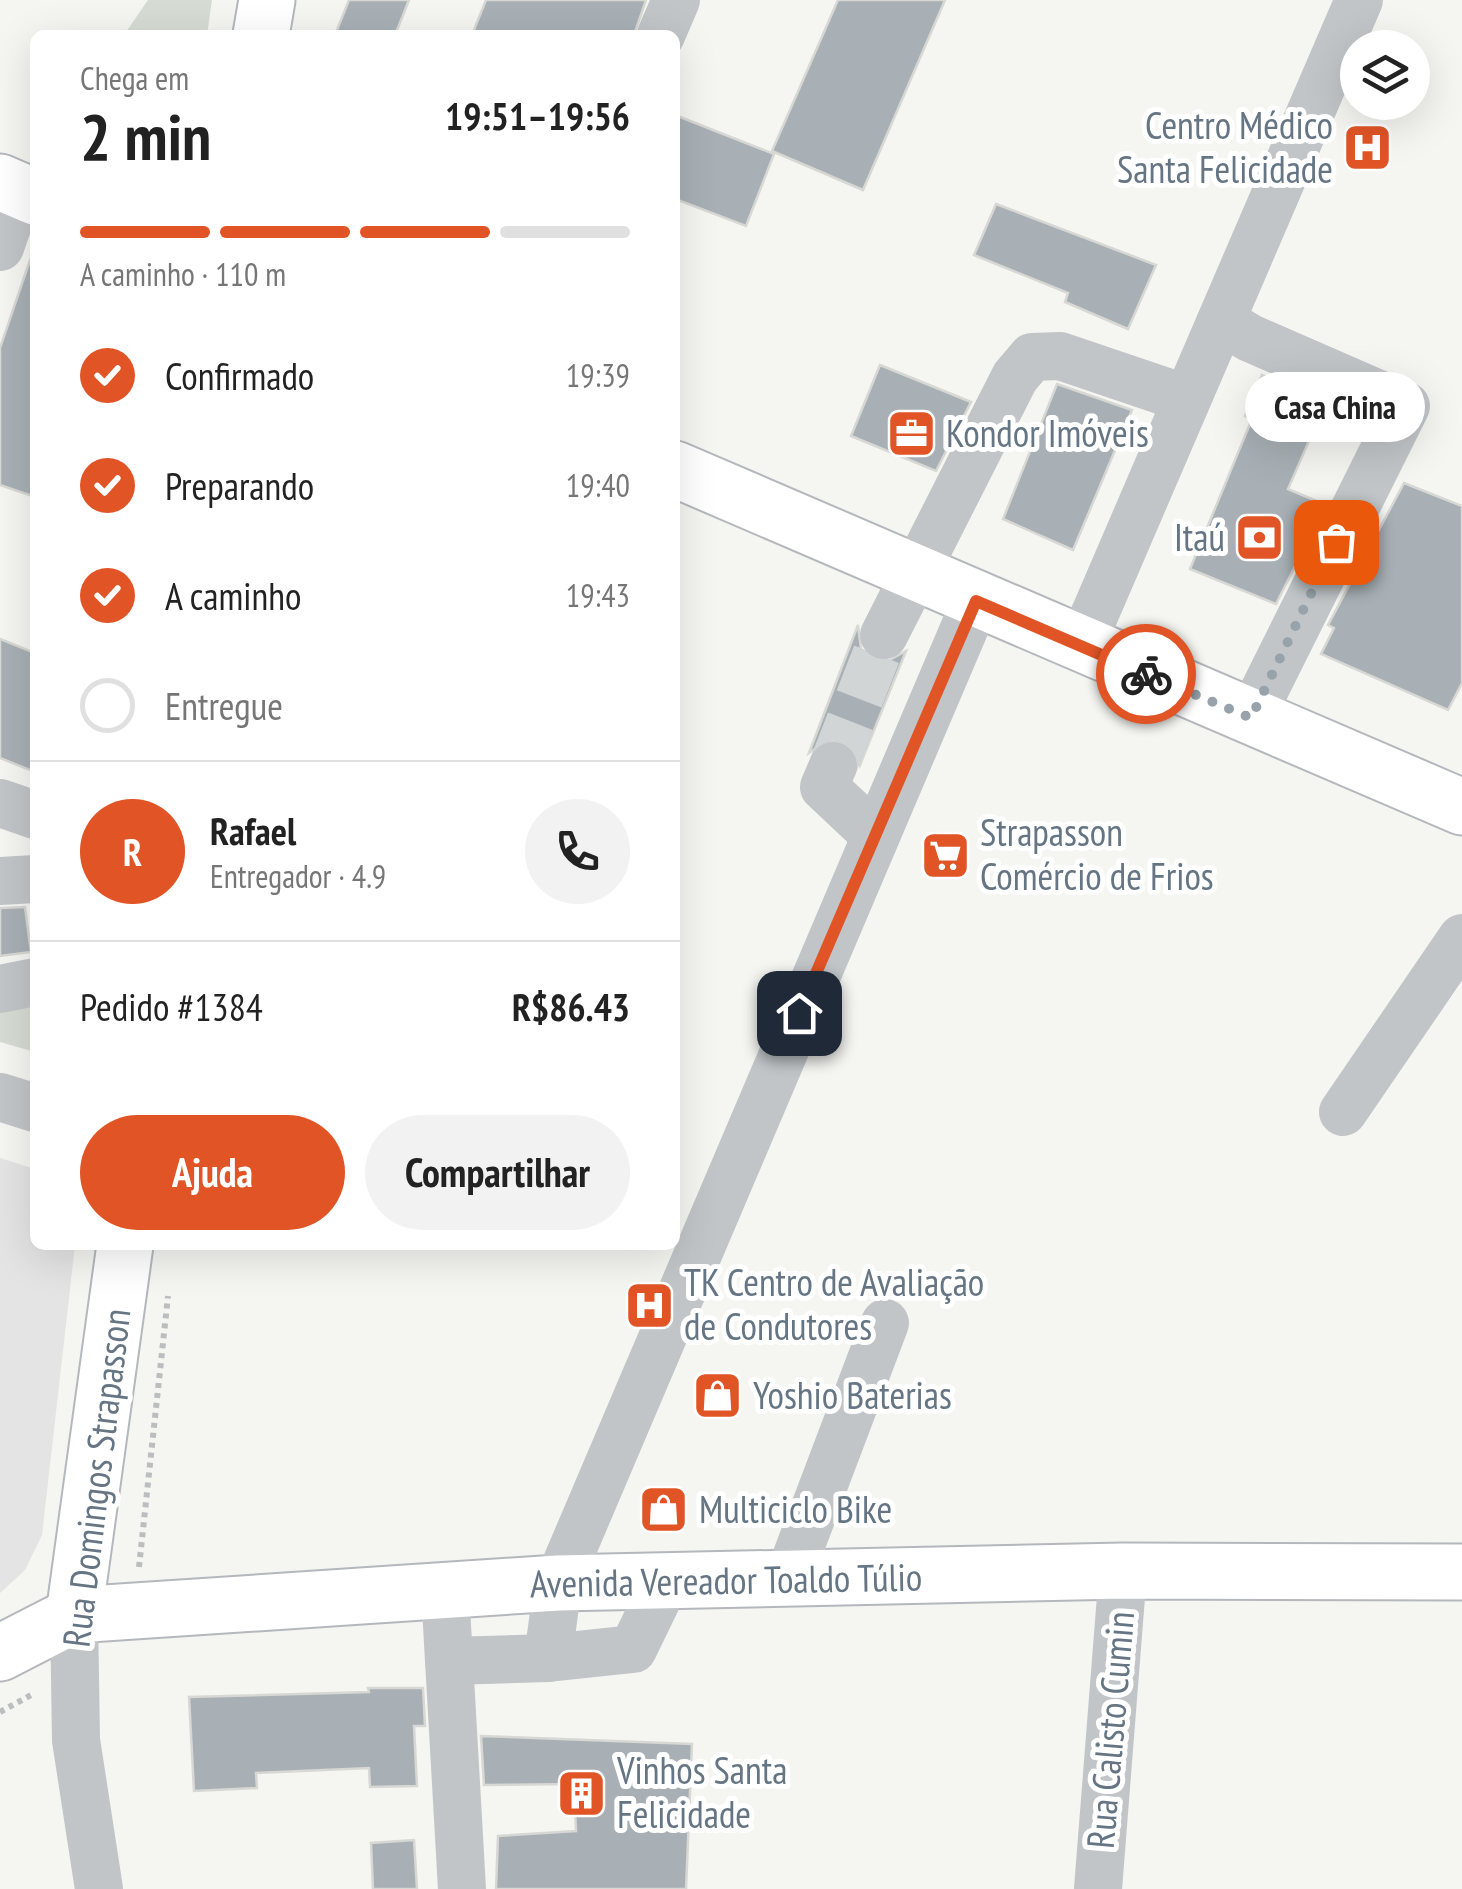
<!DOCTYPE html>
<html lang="pt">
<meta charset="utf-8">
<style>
body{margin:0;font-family:"PT Sans Narrow",sans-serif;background:#f2f2f2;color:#222;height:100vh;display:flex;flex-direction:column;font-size:38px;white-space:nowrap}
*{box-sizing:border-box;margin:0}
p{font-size:32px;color:#767676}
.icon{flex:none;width:55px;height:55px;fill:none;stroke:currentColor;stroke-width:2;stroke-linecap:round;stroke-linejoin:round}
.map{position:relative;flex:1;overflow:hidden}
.side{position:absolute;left:30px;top:30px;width:650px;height:1220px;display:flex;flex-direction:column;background:#fff;border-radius:15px;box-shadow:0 10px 40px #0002}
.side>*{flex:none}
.fabs{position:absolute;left:1340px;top:30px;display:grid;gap:20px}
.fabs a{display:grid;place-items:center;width:90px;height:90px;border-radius:50%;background:#fff;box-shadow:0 10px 40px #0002;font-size:50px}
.pin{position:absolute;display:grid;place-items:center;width:85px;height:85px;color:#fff;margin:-42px;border-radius:20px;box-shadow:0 5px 15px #0006}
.courier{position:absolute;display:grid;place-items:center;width:100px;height:100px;margin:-50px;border:8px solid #e15426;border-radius:50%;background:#fff;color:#222;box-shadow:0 2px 12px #0007}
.bubble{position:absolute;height:70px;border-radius:35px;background:#fff;box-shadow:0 10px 40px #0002;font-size:32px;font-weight:800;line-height:70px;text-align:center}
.headline em{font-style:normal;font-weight:800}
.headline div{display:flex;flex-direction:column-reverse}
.headline{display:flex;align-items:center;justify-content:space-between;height:170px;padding:0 50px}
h1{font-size:65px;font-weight:800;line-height:75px}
.bar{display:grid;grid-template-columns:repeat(4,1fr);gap:15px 10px;align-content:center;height:120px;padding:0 50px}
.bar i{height:12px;border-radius:8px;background:#e0e0e0}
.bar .on{background:#e15426}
.bar p{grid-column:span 4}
.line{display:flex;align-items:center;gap:25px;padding:0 50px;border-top:2px solid #e0e0e0}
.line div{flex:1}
.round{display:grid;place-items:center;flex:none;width:105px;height:105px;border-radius:52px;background:#f2f2f2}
ol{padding:0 50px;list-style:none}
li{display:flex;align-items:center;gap:30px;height:110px}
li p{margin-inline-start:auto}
li .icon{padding:10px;border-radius:50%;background:#e15426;color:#fff;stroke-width:4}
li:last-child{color:#767676}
li i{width:55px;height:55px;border:5px solid #e0e0e0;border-radius:50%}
.primary-button{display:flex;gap:20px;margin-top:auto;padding:20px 50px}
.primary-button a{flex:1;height:115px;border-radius:60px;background:#e15426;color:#fff;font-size:40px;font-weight:800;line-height:115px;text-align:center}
.primary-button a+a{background:#f2f2f2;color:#222}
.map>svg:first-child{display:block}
.built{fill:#e3e4e3}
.green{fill:#d6dcd3}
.building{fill:#a8b0b5;stroke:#d7d7d4;stroke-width:2.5}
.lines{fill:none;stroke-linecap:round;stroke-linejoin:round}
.minor-tunnel{stroke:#d1d5d6;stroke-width:48;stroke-dasharray:48 24;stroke-linecap:butt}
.major-casing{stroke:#b4b8bc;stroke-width:59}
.path{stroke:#bbbdbf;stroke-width:6;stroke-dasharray:5 5;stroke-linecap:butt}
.minor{stroke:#c1c5c8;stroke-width:48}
.major{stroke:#fff;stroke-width:55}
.done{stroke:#97a2aa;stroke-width:10;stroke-dasharray:0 18}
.route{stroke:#e15426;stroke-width:12}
.labels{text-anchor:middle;stroke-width:10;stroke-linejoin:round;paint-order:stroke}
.poi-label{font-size:38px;fill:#657583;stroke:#fff;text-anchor:start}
.street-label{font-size:38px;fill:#657583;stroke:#fff}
</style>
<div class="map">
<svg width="1462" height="1889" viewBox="0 0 1462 1889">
<rect width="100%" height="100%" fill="#f5f5f2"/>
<polygon class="built" points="0,1158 35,1169 35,1245 75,1245 42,1535 25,1570 0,1593"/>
<g class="green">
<polygon points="148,0 212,0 207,35 124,35"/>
<polygon points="35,994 35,1052 0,1042 0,997"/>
</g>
<g class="building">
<polygon points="349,0 409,0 395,35 335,35"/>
<polygon points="486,0 646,0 634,35 472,35"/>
<polygon points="838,0 945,0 863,190 772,151"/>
<polygon points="675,115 774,154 746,226 675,199"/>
<polygon points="996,204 1156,265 1128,329 1065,302 1068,293 974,255"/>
<polygon points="30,260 35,261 35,497 0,485 0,348"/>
<polygon points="880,365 971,402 936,471 851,436"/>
<polygon points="1262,375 1326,402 1288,489 1326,505 1276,604 1190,569 1252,419 1245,416"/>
<polygon points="1057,384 1132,410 1073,550 1003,519"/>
<polygon points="1404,483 1462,506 1462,683 1448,710 1321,654 1334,628 1328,625"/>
<polygon points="858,625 861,649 871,659 886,662 906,651 860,765 856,750 843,740 829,739 809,753"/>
<polygon points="0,639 35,653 35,772 0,758"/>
<polygon points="25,907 31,952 0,956 0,908"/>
<polygon points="368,1688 423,1688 425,1726 414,1726 417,1786 370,1787 369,1768 256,1773 257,1788 194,1791 189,1697 369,1692"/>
<polygon points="481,1736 692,1744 686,1889 496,1889 498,1836 576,1831 574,1784 484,1785"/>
<polygon points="414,1840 417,1889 373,1889 371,1843"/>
</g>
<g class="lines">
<polyline class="minor-tunnel" points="833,766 884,635"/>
<defs>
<g id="major">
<polyline points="261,35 267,0"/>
<polyline points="0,182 35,197"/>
<polyline points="675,469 1462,807"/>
<polyline points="74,1615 125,1245"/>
<polyline points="0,1653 74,1615 558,1583 1123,1571 1462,1572"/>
</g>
</defs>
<use href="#major" class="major-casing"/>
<g class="path">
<polyline points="139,1567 168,1296"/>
<polyline points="0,1712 33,1694"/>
</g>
<g class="minor">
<polyline points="661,35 676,0"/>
<polyline points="0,247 20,190"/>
<polyline points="1221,321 1250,338 1406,406 1251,717"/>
<polyline points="884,635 1015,377 1032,357 1060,356 1187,399"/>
<polyline points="1081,646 1359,0"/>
<polyline points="833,766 824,787 875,835"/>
<polyline points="0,803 35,815"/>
<polyline points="0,881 35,879"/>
<polyline points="0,989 35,982"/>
<polyline points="0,1097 35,1108"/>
<polyline points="1343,1112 1462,938"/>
<polyline points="788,1579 885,1323"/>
<polyline points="445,1590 462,1889"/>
<polyline points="74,1615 76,1740 99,1889"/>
<polyline points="548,1658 558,1583 976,601"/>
<polyline points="449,1661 548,1658 633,1649 665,1583"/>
<polyline points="1098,1889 1123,1571"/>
</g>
<use href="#major" class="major"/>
</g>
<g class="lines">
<polyline class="done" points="1146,674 1251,718 1336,542"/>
<polyline class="route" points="799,1013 976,601 1146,674"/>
</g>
<defs>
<symbol id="hospital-square" viewBox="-11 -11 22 22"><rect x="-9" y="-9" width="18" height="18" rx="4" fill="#e15426" stroke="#fff"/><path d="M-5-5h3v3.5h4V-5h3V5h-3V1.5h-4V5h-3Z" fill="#fff"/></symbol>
<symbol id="office-square" viewBox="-11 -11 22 22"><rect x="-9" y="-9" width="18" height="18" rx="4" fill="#e15426" stroke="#fff"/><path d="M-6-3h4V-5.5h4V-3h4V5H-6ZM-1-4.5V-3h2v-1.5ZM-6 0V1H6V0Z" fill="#fff"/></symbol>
<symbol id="bank-square" viewBox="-11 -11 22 22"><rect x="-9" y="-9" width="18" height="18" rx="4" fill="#e15426" stroke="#fff"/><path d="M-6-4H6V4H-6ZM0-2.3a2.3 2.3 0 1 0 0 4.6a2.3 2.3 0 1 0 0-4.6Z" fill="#fff"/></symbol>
<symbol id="supermarket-square" viewBox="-11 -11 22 22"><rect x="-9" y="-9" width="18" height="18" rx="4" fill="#e15426" stroke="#fff"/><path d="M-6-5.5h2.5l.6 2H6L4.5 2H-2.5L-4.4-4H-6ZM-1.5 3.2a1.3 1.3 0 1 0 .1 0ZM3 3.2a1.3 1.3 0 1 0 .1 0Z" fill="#fff"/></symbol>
<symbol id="shop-square" viewBox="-11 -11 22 22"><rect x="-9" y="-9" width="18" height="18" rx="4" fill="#e15426" stroke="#fff"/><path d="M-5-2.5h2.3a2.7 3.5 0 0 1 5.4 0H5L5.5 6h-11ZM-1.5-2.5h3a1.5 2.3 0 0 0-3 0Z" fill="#fff"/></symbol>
<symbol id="building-square" viewBox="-11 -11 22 22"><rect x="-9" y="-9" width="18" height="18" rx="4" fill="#e15426" stroke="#fff"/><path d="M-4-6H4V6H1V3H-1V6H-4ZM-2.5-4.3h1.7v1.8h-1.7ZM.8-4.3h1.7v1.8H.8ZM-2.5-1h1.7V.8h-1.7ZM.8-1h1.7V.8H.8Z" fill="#fff"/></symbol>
</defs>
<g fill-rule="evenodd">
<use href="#hospital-square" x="1340" y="120" width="55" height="55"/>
<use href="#office-square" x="884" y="406" width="55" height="55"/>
<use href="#bank-square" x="1232" y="510" width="55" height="55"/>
<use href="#supermarket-square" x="918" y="828" width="55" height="55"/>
<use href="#hospital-square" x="622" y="1278" width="55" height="55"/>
<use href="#shop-square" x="690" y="1368" width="55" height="55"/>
<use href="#shop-square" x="636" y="1482" width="55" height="55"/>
<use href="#building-square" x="554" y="1766" width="55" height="55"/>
</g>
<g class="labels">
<g class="poi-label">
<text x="1333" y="139" text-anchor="end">Centro Médico<tspan x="1333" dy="44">Santa Felicidade</tspan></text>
<text x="946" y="447">Kondor Imóveis</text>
<text x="1225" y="551" text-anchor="end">Itaú</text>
<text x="980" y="846">Strapasson<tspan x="980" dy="44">Comércio de Frios</tspan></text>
<text x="684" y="1296">TK Centro de Avaliação<tspan x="684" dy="44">de Condutores</tspan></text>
<text x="753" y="1409">Yoshio Baterias</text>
<text x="699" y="1523">Multiciclo Bike</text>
<text x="617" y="1784">Vinhos Santa<tspan x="617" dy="44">Felicidade</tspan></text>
</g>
<g class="street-label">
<text transform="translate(97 1478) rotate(-83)" y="13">Rua Domingos Strapasson</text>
<text transform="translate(726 1581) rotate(-1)" y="13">Avenida Vereador Toaldo Túlio</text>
<text transform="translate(1111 1730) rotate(-85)" y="13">Rua Calisto Cumin</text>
</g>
</g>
</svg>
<div class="fabs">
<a><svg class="icon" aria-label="layers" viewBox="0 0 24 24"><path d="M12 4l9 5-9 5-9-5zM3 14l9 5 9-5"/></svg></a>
</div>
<div class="pin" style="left:1336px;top:542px;background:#ea580c"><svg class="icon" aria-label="bag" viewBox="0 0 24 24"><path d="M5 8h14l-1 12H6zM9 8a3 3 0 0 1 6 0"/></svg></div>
<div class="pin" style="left:799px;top:1013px;background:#1f2937"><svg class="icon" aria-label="home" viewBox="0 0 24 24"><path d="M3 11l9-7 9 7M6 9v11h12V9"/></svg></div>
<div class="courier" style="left:1146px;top:674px"><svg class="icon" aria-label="bike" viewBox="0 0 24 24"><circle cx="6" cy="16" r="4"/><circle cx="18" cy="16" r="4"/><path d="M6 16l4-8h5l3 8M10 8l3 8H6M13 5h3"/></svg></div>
<div class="bubble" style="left:1245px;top:372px;width:180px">Casa China</div>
<section class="side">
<div class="headline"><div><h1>2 min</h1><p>Chega em</p></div><em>19:51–19:56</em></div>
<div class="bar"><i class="on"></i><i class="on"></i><i class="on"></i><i></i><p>A caminho · 110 m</p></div>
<ol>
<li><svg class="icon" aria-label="check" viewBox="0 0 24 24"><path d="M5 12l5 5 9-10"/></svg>Confirmado<p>19:39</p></li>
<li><svg class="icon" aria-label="check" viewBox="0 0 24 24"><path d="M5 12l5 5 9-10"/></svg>Preparando<p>19:40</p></li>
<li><svg class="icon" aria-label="check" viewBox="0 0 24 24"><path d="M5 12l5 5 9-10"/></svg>A caminho<p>19:43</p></li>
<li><i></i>Entregue</li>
</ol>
<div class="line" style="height:180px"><b class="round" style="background:#e15426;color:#fff">R</b><div><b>Rafael</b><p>Entregador · 4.9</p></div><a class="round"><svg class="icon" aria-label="phone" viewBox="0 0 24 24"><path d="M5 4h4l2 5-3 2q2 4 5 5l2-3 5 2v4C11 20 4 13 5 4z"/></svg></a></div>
<div class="line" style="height:130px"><div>Pedido #1384</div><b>R$86.43</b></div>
<div class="primary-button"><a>Ajuda</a><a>Compartilhar</a></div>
</section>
</div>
